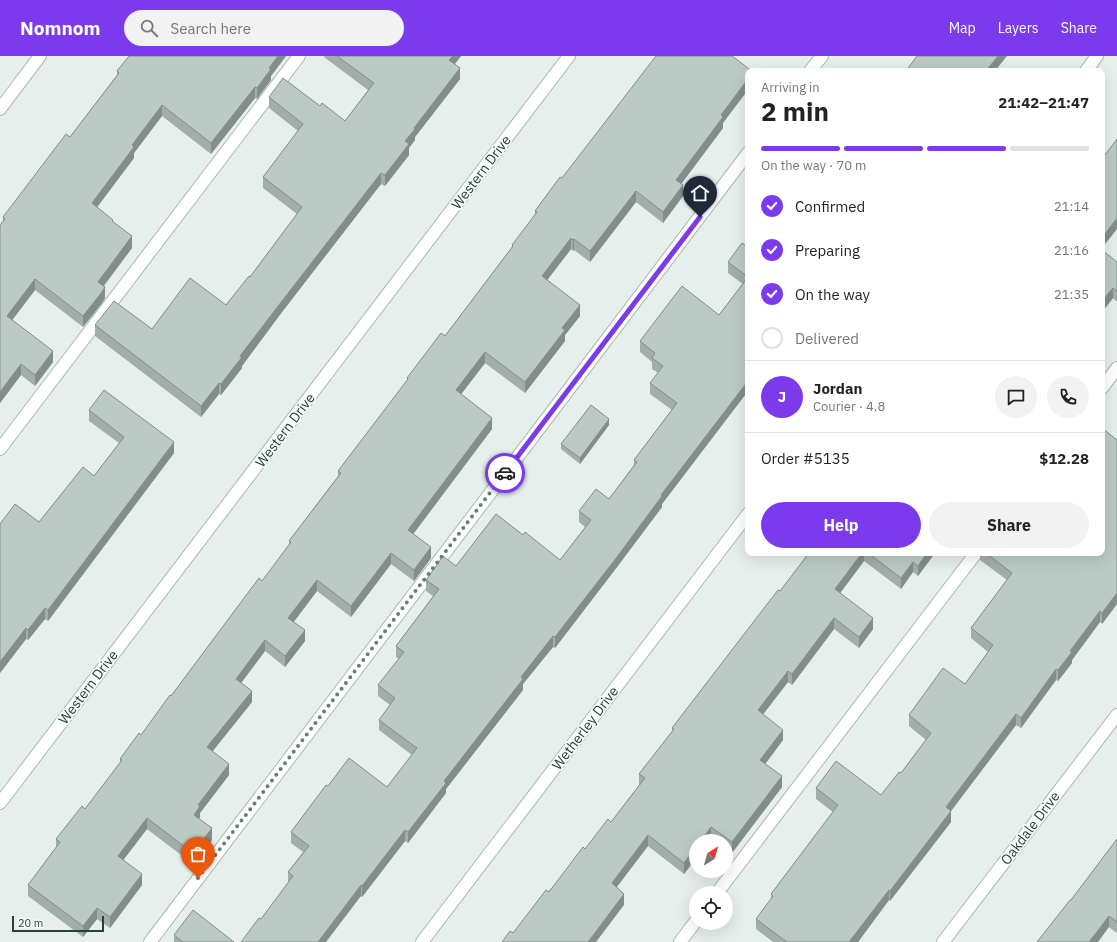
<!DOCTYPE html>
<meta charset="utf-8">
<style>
body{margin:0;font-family:"IBM Plex Sans",sans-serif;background:#f2f2f2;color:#222;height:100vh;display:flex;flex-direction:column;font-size:15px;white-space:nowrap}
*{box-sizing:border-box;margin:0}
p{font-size:13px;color:#767676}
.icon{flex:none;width:22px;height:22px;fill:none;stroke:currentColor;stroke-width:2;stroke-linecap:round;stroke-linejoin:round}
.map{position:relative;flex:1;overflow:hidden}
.details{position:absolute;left:745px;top:12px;width:360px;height:488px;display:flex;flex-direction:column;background:#fff;border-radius:8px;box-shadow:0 4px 16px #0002}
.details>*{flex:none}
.needle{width:26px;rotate:37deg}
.tools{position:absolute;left:689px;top:778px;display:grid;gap:8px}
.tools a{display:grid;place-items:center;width:44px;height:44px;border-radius:50%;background:#fff;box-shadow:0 4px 16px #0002;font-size:20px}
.scale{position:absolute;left:12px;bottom:10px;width:92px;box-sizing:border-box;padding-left:4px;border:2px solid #24423a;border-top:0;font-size:11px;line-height:14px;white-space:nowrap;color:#24423a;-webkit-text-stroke:3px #f7fbf9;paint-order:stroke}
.pin{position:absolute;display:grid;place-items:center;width:34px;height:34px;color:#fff;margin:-41px -17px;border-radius:50% 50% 50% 0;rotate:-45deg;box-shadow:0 0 4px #0007}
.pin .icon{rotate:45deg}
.courier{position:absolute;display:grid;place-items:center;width:40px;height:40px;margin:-20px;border:3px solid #7c3aed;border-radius:50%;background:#fff;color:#222;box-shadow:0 1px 5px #0007}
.summary em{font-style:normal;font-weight:700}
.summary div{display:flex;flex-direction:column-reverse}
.summary{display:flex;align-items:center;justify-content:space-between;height:68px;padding:0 16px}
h1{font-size:26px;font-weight:700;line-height:30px}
.bar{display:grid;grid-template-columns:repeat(4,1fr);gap:6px 4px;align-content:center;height:48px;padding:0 16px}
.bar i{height:5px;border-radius:3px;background:#e0e0e0}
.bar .on{background:#7c3aed}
.bar p{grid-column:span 4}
.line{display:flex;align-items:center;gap:10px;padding:0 16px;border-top:1px solid #e0e0e0}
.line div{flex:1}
.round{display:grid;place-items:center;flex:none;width:42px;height:42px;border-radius:21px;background:#f2f2f2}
ol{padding:0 16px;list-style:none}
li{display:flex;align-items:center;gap:12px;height:44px}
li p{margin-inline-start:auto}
li .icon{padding:4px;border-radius:50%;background:#7c3aed;color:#fff;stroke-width:4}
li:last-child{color:#767676}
li i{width:22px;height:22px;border:2px solid #e0e0e0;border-radius:50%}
.action{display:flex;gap:8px;margin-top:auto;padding:8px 16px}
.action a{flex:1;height:46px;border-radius:24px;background:#7c3aed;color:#fff;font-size:16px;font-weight:700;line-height:46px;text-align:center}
.action a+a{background:#f2f2f2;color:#222}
header{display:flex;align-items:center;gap:24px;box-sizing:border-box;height:56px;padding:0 20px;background:#7c3aed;color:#fff}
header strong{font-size:19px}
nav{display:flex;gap:22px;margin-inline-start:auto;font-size:14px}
.search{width:280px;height:36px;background:#f2f2f2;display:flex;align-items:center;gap:10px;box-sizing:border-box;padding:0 14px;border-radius:22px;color:#767676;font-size:15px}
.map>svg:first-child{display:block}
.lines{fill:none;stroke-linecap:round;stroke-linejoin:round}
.minor-casing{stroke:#a8b8b2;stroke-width:14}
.minor{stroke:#fff;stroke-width:12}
.wall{fill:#a1aea9}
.shaded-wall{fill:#838d89}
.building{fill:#bbcac4;stroke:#838d89}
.done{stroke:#687f78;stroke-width:4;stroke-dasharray:0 7.2}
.route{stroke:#7c3aed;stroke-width:5}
.labels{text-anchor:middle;stroke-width:3.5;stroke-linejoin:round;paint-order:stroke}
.street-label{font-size:14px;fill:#24423a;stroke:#f7fbf9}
</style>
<header>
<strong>Nomnom</strong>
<div class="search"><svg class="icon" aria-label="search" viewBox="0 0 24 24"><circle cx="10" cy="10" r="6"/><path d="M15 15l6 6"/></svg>Search here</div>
<nav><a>Map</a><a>Layers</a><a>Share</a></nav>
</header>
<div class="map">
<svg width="1117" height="886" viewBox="0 0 1117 886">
<rect width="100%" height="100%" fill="#e6efeb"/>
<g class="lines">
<defs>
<g id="minor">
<polyline points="810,15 822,0"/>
<polyline points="1086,15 1097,0"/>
<polyline points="0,53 40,0"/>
<polyline points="1102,332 1117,312"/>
<polyline points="0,393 299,0"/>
<polyline points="0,747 569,0"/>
<polyline points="717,837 976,497"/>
<polyline points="150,886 748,97"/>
<polyline points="422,886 748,458"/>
<polyline points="680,886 696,865"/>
<polyline points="943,886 1117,659"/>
</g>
</defs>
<use href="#minor" class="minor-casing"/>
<use href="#minor" class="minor"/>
</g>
<g class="wall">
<polygon points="129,0 286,0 271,20 271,24 257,43 255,42 211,98 162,60 134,97 134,102 97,151 113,166 132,192 104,230 105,242 102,247 83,271 35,234 12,264 53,306 35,330 21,319 0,347 3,161 70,81 117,19 117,15"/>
<polygon points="324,0 461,0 455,8 460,23 415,81 415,84 409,92 409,99 385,130 381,128 282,256 242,310 242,312 221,339 219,338 201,361 95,280 95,269 152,273 226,249 250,221 297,158 263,132 263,121 298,75 269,52 269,41 320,50 345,65 368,34 324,1"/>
<polygon points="723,67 723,72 681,128 683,140 663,167 636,146 590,206 574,194 573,195 571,193 547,224 580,260 565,279 565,285 525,337 485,307 461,338 492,373 413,478 431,502 414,525 391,508 351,561 317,535 294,566 305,585 285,611 265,595 241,627 252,646 213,695 229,719 200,757 200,761 199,763 212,784 193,808 147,773 123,804 142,829 110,872 97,863 83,881 28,840 28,829 56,792 56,783 85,753 120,707 120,703 141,679 171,640 262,525 289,490 289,485 338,420 338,415 407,325 407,322 445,280 512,191 512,189 535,160 535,155 562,122"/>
<polygon points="748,191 748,335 662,448 662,451 617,511 555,592 553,591 523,628 523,634 446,733 446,737 408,787 405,785 362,841 361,840 261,863 288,827 288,816 303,796 291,787 291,776 328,730 387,731 412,699 379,674 379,664 390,649 378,640 378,629 399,603 396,601 396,590 433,540 426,535 426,524 523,479 560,504 585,471 579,466 579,455 609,443 634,409 634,404 672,354 650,338 650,327 658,317 652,313 652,306 640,296 640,285 719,259 743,228 728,217 728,206"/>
<polygon points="1117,206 1117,246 1113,242 1102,256"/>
<polygon points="89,354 174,397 48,565 45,563 28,584 26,583 0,617 0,468 39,466 94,420 119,387 89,365"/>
<polygon points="609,369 580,408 561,393 561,388"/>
<polygon points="1102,372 1117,384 1117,548 1102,568 1100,566 1072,604 1072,607 1058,625 1056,624 1021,672 1016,669 951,755 951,766 890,845 889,844 858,886 773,886 756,873 756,863 771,843 771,838 833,756 816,743 816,732 881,739 901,717 926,684 909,670 909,659 965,628 988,596 971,582 971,572 1007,524 980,504 980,497 1102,497"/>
<polygon points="809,497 935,497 918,520 913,516 901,533 864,505 840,537 873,573 859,592 834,573 792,629 788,626 763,658 783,684 765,708 782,731 732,797 726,793 726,785 716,785 711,782 696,785 696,802 684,818 648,790 617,831 624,849 513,877 585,793 611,766 639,729 639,718 672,676 672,672 780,535"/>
<polygon points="1117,783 1117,877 1071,844"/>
<polygon points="174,879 234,886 174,886"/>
</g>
<g class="shaded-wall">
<polygon points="278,0 286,0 271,20 271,24 257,43 257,32 269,12"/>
<polygon points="453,0 461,0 449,15 449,4"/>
<polygon points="998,0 1007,0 995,15 986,15"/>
<polygon points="460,12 460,23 415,81 415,84 409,92 409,99 385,130 385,119 414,72"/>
<polygon points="748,23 748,34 723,67 723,72 676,135 676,124 721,59"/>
<polygon points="255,31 255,42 211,98 211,87"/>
<polygon points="162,49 162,60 134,97 134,102 92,158 92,147 132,89"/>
<polygon points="381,117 381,128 282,256 242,310 242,312 221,339 221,328 240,300"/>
<polygon points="683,129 683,140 663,167 663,156"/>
<polygon points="636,135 636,146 590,206 590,195"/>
<polygon points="1117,162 1117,173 1102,192 1102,182"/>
<polygon points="132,180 132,192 98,237 98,226"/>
<polygon points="571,182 571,193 542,231 542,220"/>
<polygon points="574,183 574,194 573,195 573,184"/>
<polygon points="35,223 35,234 7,271 7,260"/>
<polygon points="105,231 105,242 102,247 83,271 83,260"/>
<polygon points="1113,232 1113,242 1102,256 1102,245"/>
<polygon points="580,249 580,260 565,279 565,285 525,337 525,326 562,272"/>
<polygon points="53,295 53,306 35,330 35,319"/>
<polygon points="485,296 485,307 456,345 456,334"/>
<polygon points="21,308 21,319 0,347 0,336"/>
<polygon points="748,325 748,335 662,448 662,451 617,511 555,592 555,581 661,439"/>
<polygon points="219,327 219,338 201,361 201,350"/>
<polygon points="492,362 492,373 408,485 408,474"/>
<polygon points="609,363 609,369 580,408 580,402"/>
<polygon points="174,386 174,397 48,565 48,554"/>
<polygon points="431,491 431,502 414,525 414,514"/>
<polygon points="391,497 391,508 351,561 351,550"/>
<polygon points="862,497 864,497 864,505 835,544 835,533"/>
<polygon points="927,497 935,497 918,520 918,510"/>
<polygon points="913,506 913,516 901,533 901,522"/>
<polygon points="317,524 317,535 288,573 288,562"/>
<polygon points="1117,537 1117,548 1102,568 1102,557"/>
<polygon points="45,552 45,563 28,584 28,574"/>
<polygon points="1100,555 1100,566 1072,604 1072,607 1058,625 1058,614 1070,595"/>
<polygon points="834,562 834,573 792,629 792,618"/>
<polygon points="873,562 873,573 859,592 859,581"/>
<polygon points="26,572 26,583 0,617 0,606"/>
<polygon points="305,574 305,585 285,611 285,600"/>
<polygon points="553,580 553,591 523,628 523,634 446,733 446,737 408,787 408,776 444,725 521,621"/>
<polygon points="265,584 265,595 236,634 236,623"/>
<polygon points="1056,613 1056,624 1021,672 1021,662"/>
<polygon points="788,615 788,626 758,665 758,654"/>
<polygon points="252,635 252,646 207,702 207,691"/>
<polygon points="1016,658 1016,669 951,755 951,766 890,845 890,835 946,751"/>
<polygon points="783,674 783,684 760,715 760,704"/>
<polygon points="229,708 229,719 200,757 200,761 194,770 194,759 198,749"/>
<polygon points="782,720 782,731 732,797 732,786"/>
<polygon points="147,762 147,773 118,811 118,800"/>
<polygon points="711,771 711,782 709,785 701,785"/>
<polygon points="212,772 212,784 193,808 193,797"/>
<polygon points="405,774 405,785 362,841 362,830"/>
<polygon points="648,779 648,790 612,837 612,827"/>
<polygon points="696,791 696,802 684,818 684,807"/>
<polygon points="142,818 142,829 110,872 110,861"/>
<polygon points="361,829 361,840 326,886 318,886"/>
<polygon points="889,834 889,844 858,886 849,886"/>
<polygon points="624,838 624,849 596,886 588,886"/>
<polygon points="97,852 97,863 83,881 83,870"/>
<polygon points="1109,860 1109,871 1098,886 1089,886"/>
</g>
<g class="building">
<polygon points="129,0 278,0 269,12 271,13 257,32 255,31 211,87 162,49 132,89 134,91 92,147 113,164 112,165 132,180 98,226 105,231 102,236 83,260 35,223 7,260 53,295 35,319 21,308 0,336 0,169 5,163 3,161 66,78 70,81 119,17 117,15"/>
<polygon points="337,0 453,0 449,4 460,12 414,72 415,73 405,85 409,88 385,119 381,117 282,245 240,300 242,301 221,328 219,327 201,350 95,269 114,245 152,273 190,222 226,249 249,220 250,221 302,151 263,121 303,68 269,41 283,22 320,50 322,47 345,65 374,27"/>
<polygon points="656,0 732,0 752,15 748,15 748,23 721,59 723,61 676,124 683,129 663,156 636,135 590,195 574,183 573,184 571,182 542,220 580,249 562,272 565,274 525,326 485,296 456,334 492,362 408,474 431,491 414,514 391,497 351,550 317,524 288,562 305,574 285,600 265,584 236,623 252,635 207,691 229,708 198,749 200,750 194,759 212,772 193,797 147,762 118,800 142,818 110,861 97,852 83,870 28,829 60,786 56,783 82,750 85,753 122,704 120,703 139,677 141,679 170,639 171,640 259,522 262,525 291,486 289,485 341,417 338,415 408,323 407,322 441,277 445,280 513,190 512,189 537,156 535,155 560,121 562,122"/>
<polygon points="917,0 998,0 986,15 906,15"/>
<polygon points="1117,83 1117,162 1102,182 1102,103"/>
<polygon points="742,187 748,191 748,221 728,206"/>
<polygon points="1102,194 1117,206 1117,235 1113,232 1102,245"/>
<polygon points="748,221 748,325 661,439 662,440 617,501 555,581 553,580 521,621 523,623 444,725 446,727 408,776 405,774 362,830 361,829 318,886 241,886 259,862 261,863 293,820 288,816 309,790 291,776 326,729 328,730 349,702 387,731 417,692 379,664 395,642 378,629 404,596 396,590 439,533 426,524 443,500 456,510 496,458 523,479 525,476 560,504 591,464 579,455 596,433 609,443 637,406 634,404 677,347 650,327 663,310 652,302 655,297 640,285 682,230 719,259"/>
<polygon points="104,334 174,386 48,554 45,552 28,574 26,572 0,606 0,468 15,448 39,466 83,411 94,420 124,381 89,354"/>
<polygon points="591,349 609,363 580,402 561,388"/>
<polygon points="1102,372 1117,384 1117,537 1102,557 1100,555 1070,595 1072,596 1058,614 1056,613 1021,662 1016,658 946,751 951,755 890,835 889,834 849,886 787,886 756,863 773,840 771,838 838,749 816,732 836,705 881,739 899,716 901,717 931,677 909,659 943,612 965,628 993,589 971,572 1012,517 986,497 1102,497 1102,407 1104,404 1102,402"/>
<polygon points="809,497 862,497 835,533 873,562 859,581 834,562 792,618 788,615 758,654 783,674 760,704 782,720 732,786 711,771 701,785 696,785 696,791 684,807 648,779 612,827 624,838 588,886 502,886 510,875 513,877 546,834 549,836 583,791 585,793 608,763 611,766 645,722 639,718 674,673 672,672 778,534 780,535"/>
<polygon points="868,497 927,497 918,510 913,506 901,522"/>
<polygon points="1117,783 1117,866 1109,860 1089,886 1037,886 1070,844 1071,844"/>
<polygon points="193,854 234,886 183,886 174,879"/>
</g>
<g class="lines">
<polyline class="done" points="198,822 505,417"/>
<polyline class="route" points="505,417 700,161"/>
</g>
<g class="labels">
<g class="street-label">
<text transform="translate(481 116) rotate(-53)" y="5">Western Drive</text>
<text transform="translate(285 374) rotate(-53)" y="5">Western Drive</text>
<text transform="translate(88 631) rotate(-53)" y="5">Western Drive</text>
<text transform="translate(585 672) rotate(-53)" y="5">Wetherley Drive</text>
<text transform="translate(1030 772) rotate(-53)" y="5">Oakdale Drive</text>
</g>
</g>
</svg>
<div class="tools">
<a><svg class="needle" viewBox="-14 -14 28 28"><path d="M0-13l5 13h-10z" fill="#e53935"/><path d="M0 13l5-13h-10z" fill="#767676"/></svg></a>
<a><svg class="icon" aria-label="locate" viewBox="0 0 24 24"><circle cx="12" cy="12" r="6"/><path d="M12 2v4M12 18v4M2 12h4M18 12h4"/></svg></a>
</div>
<div class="scale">20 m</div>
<div class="pin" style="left:198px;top:822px;background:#ea580c"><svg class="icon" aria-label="bag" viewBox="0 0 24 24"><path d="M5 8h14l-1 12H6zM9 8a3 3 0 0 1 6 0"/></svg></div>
<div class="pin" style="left:700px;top:161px;background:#1f2937"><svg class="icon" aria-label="home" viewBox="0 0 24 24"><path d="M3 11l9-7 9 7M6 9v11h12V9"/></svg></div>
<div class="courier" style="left:505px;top:417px"><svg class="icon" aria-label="car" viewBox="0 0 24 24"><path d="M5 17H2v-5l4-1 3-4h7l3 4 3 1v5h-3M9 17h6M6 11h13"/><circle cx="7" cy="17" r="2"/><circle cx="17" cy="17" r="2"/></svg></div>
<section class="details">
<div class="summary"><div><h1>2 min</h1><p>Arriving in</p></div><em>21:42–21:47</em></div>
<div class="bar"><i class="on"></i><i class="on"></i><i class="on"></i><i></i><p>On the way · 70 m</p></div>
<ol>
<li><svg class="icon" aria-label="check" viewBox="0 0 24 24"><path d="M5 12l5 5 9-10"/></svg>Confirmed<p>21:14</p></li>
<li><svg class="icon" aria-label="check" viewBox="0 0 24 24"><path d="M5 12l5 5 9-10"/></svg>Preparing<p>21:16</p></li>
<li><svg class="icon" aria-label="check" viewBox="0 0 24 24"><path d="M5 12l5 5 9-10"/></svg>On the way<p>21:35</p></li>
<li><i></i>Delivered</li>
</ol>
<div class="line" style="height:72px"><b class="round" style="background:#7c3aed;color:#fff">J</b><div><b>Jordan</b><p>Courier · 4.8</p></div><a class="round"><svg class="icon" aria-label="chat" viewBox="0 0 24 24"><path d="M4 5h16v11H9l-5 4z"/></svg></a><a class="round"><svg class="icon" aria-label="phone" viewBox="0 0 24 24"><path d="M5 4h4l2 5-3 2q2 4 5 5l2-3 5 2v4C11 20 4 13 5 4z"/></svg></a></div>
<div class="line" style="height:52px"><div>Order #5135</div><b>$12.28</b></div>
<div class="action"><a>Help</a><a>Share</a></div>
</section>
</div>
